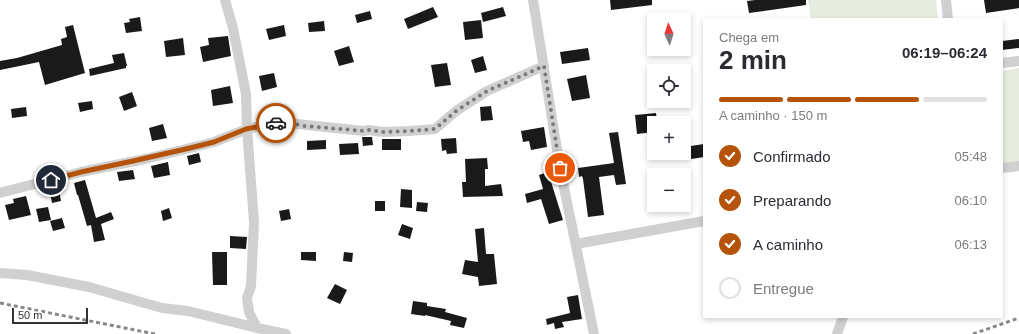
<!DOCTYPE html>
<html lang="pt">
<meta charset="utf-8">
<style>
body{margin:0;font-family:Helvetica,sans-serif;background:#f2f2f3;color:#2b2b33;height:100vh;display:flex;flex-direction:column;font-size:15px;white-space:nowrap}
*{box-sizing:border-box;margin:0}
p{font-size:13px;color:#7c7c81}
.icon{flex:none;width:22px;height:22px;fill:none;stroke:currentColor;stroke-width:2;stroke-linecap:round;stroke-linejoin:round}
.map{position:relative;flex:1;overflow:hidden}
.side{position:absolute;left:703px;top:18px;width:300px;height:300px;display:flex;flex-direction:column;background:#fff;border-radius:0px;box-shadow:0 2px 6px #0003}
.side>*{flex:none}
.needle{width:26px;rotate:356deg}
.buttons{position:absolute;left:647px;top:12px;display:grid;gap:8px}
.buttons a{display:grid;place-items:center;width:44px;height:44px;border-radius:0px;background:#fff;box-shadow:0 2px 6px #0003;font-size:20px}
.scale{position:absolute;left:12px;bottom:10px;width:76px;box-sizing:border-box;padding-left:4px;border:2px solid #333;border-top:0;font-size:11px;line-height:14px;white-space:nowrap;color:#333;-webkit-text-stroke:3px #fff;paint-order:stroke}
.pin{position:absolute;display:grid;place-items:center;width:34px;height:34px;color:#fff;margin:-17px;border:2px solid #fff;border-radius:50%;box-shadow:0 1px 4px #0007}
.courier{position:absolute;display:grid;place-items:center;width:40px;height:40px;margin:-20px;border:3px solid #b45309;border-radius:50%;background:#fff;color:#222;box-shadow:0 1px 5px #0007}
.head em{font-style:normal;font-weight:600}
.head div{display:flex;flex-direction:column-reverse}
.head{display:flex;align-items:center;justify-content:space-between;height:68px;padding:0 16px}
h1{font-size:26px;font-weight:600;line-height:30px}
.bar{display:grid;grid-template-columns:repeat(4,1fr);gap:6px 4px;align-content:center;height:48px;padding:0 16px}
.bar i{height:5px;border-radius:3px;background:#e1e1e2}
.bar .current{background:#b45309}
.bar p{grid-column:span 4}
ol{padding:0 16px;list-style:none}
li{display:flex;align-items:center;gap:12px;height:44px}
li p{margin-inline-start:auto}
li .icon{padding:4px;border-radius:50%;background:#b45309;color:#fff;stroke-width:4}
li:last-child{color:#7c7c81}
li i{width:22px;height:22px;border:2px solid #e1e1e2;border-radius:50%}
.map>svg:first-child{display:block}
.green{fill:#e6ecdf}
.building{fill:#1a1a1a}
.lines{fill:none;stroke-linecap:round;stroke-linejoin:round}
.street{stroke:#d0d0d0;stroke-width:10}
.rail{stroke:#888;stroke-width:3;stroke-dasharray:4 3;stroke-linecap:butt}
.done{stroke:#7a7a7a;stroke-width:4;stroke-dasharray:0 7.2}
.route{stroke:#b45309;stroke-width:5}
</style>
<div class="map">
<svg width="1019" height="334" viewBox="0 0 1019 334">
<rect width="100%" height="100%" fill="#fff"/>
<g class="green">
<polygon points="808,0 936,0 938,19 811,19"/>
<polygon points="1019,68 1019,161 1002,163 1002,71"/>
</g>
<g class="building">
<polygon points="610,0 652,0 652,5 611,10"/>
<polygon points="755,0 806,0 806,5 749,13 747,1"/>
<polygon points="984,0 1019,0 1019,8 986,13"/>
<polygon points="433,7 438,17 408,29 404,19"/>
<polygon points="503,7 506,16 483,22 481,13"/>
<polygon points="370,11 372,19 357,23 355,15"/>
<polygon points="140,17 142,31 126,33 124,23 130,22 129,19"/>
<polygon points="481,20 483,38 465,40 463,22"/>
<polygon points="324,21 325,31 309,32 308,23"/>
<polygon points="73,25 85,73 45,85 39,62 0,70 0,61 17,58 62,45 61,39 67,37 65,27"/>
<polygon points="284,25 286,36 269,40 266,29"/>
<polygon points="228,36 231,56 203,62 200,47 209,45 208,38"/>
<polygon points="183,38 185,55 166,57 164,41"/>
<polygon points="1019,39 1019,48 1002,50 1002,41"/>
<polygon points="349,46 354,62 339,66 334,51"/>
<polygon points="588,48 590,60 562,64 560,52"/>
<polygon points="124,53 127,66 126,66 126,68 90,76 89,69 114,63 112,55"/>
<polygon points="483,56 487,70 475,73 471,60"/>
<polygon points="447,63 451,85 435,87 431,65"/>
<polygon points="274,73 277,87 262,91 259,76"/>
<polygon points="586,75 590,98 572,101 567,79"/>
<polygon points="230,86 233,103 213,106 211,90"/>
<polygon points="132,92 137,106 124,111 119,97"/>
<polygon points="92,101 93,109 80,112 78,103"/>
<polygon points="491,106 493,120 481,121 480,107"/>
<polygon points="26,107 27,116 12,118 11,109"/>
<polygon points="656,113 657,123 654,123 654,132 637,134 635,115"/>
<polygon points="163,124 167,138 152,141 149,128"/>
<polygon points="544,127 547,147 531,150 529,141 523,142 521,131"/>
<polygon points="618,132 626,184 616,185 614,175 599,177 604,215 588,217 583,179 582,176 579,177 578,168 614,163 609,133"/>
<polygon points="362,137 372,137 373,145 363,146"/>
<polygon points="456,138 457,153 447,154 446,150 442,151 441,139"/>
<rect x="382" y="139" width="19" height="11"/>
<polygon points="326,140 326,149 307,150 307,141"/>
<polygon points="358,143 359,154 340,155 339,144"/>
<polygon points="704,144 704,157 685,160 684,147"/>
<polygon points="199,153 201,162 189,165 187,156"/>
<polygon points="487,158 488,169 485,169 485,186 501,184 503,196 463,197 462,182 466,182 465,159"/>
<polygon points="168,162 170,175 154,178 151,166"/>
<polygon points="133,170 135,179 119,181 117,172"/>
<polygon points="548,172 563,220 549,224 541,199 527,203 525,194 543,189 539,175"/>
<polygon points="85,180 96,218 111,212 114,219 101,224 105,240 94,242 91,225 87,226 78,195 77,195 74,183"/>
<polygon points="58,185 61,201 52,203 49,187"/>
<polygon points="401,189 412,190 412,208 400,207"/>
<polygon points="26,196 31,215 9,220 5,205 14,203 13,199"/>
<rect x="375" y="201" width="10" height="10"/>
<polygon points="417,202 428,203 427,212 416,211"/>
<polygon points="48,207 51,220 39,222 36,209"/>
<polygon points="169,208 172,218 163,221 161,211"/>
<polygon points="289,209 291,219 281,221 279,211"/>
<polygon points="62,218 65,228 53,231 50,221"/>
<polygon points="402,224 413,228 410,239 398,235"/>
<polygon points="484,228 486,254 494,254 497,284 479,286 478,277 462,274 465,260 478,262 475,229"/>
<polygon points="230,236 247,237 246,249 230,248"/>
<polygon points="212,252 227,252 227,285 213,285"/>
<polygon points="301,252 316,252 316,261 301,260"/>
<polygon points="344,252 353,253 352,262 343,261"/>
<polygon points="335,284 347,290 340,304 327,298"/>
<polygon points="578,295 582,319 562,322 564,327 555,329 554,323 547,325 546,319 570,313 567,297"/>
<polygon points="413,301 427,303 427,306 446,309 445,312 467,318 464,328 450,325 451,321 425,315 425,316 411,314"/>
</g>
<g class="lines">
<g class="street">
<polyline points="225,0 233,28 246,94 247,129 254,222 251,286 247,298 249,312 257,328"/>
<polyline points="533,0 560,168 594,334"/>
<polyline points="946,0 948,19"/>
<polyline points="1002,63 1019,61"/>
<polyline points="1002,168 1019,166"/>
<polyline points="0,193 81,172 145,159 190,148 214,142 247,129 278,122 364,131 368,130 384,132 409,131 435,129 456,111 487,91 544,66"/>
<polyline points="576,244 704,221"/>
<polyline points="0,273 27,275 89,287 162,308 188,311 257,328 286,334"/>
<polyline points="837,334 843,317"/>
</g>
<g class="rail">
<polyline points="0,303 155,334"/>
<polyline points="973,334 1019,318"/>
</g>
</g>
<g class="lines">
<polyline class="done" points="276,123 290,123 305,126 364,131 368,130 384,132 409,131 435,129 456,111 487,91 544,66 560,168"/>
<polyline class="route" points="51,180 81,172 133,161 190,148 214,142 246,129 276,123"/>
</g>
</svg>
<div class="buttons">
<a><svg class="needle" viewBox="-14 -14 28 28"><path d="M0-13l5 13h-10z" fill="#e53935"/><path d="M0 13l5-13h-10z" fill="#7c7c81"/></svg></a>
<a><svg class="icon" aria-label="locate" viewBox="0 0 24 24"><circle cx="12" cy="12" r="6"/><path d="M12 2v4M12 18v4M2 12h4M18 12h4"/></svg></a>
<a>+</a>
<a>−</a>
</div>
<div class="scale">50 m</div>
<div class="pin" style="left:560px;top:168px;background:#ea580c"><svg class="icon" aria-label="bag" viewBox="0 0 24 24"><path d="M5 8h14l-1 12H6zM9 8a3 3 0 0 1 6 0"/></svg></div>
<div class="pin" style="left:51px;top:180px;background:#1f2937"><svg class="icon" aria-label="home" viewBox="0 0 24 24"><path d="M3 11l9-7 9 7M6 9v11h12V9"/></svg></div>
<div class="courier" style="left:276px;top:123px"><svg class="icon" aria-label="car" viewBox="0 0 24 24"><path d="M5 17H2v-5l4-1 3-4h7l3 4 3 1v5h-3M9 17h6M6 11h13"/><circle cx="7" cy="17" r="2"/><circle cx="17" cy="17" r="2"/></svg></div>
<section class="side">
<div class="head"><div><h1>2 min</h1><p>Chega em</p></div><em>06:19–06:24</em></div>
<div class="bar"><i class="current"></i><i class="current"></i><i class="current"></i><i></i><p>A caminho · 150 m</p></div>
<ol>
<li><svg class="icon" aria-label="check" viewBox="0 0 24 24"><path d="M5 12l5 5 9-10"/></svg>Confirmado<p>05:48</p></li>
<li><svg class="icon" aria-label="check" viewBox="0 0 24 24"><path d="M5 12l5 5 9-10"/></svg>Preparando<p>06:10</p></li>
<li><svg class="icon" aria-label="check" viewBox="0 0 24 24"><path d="M5 12l5 5 9-10"/></svg>A caminho<p>06:13</p></li>
<li><i></i>Entregue</li>
</ol>
</section>
</div>
